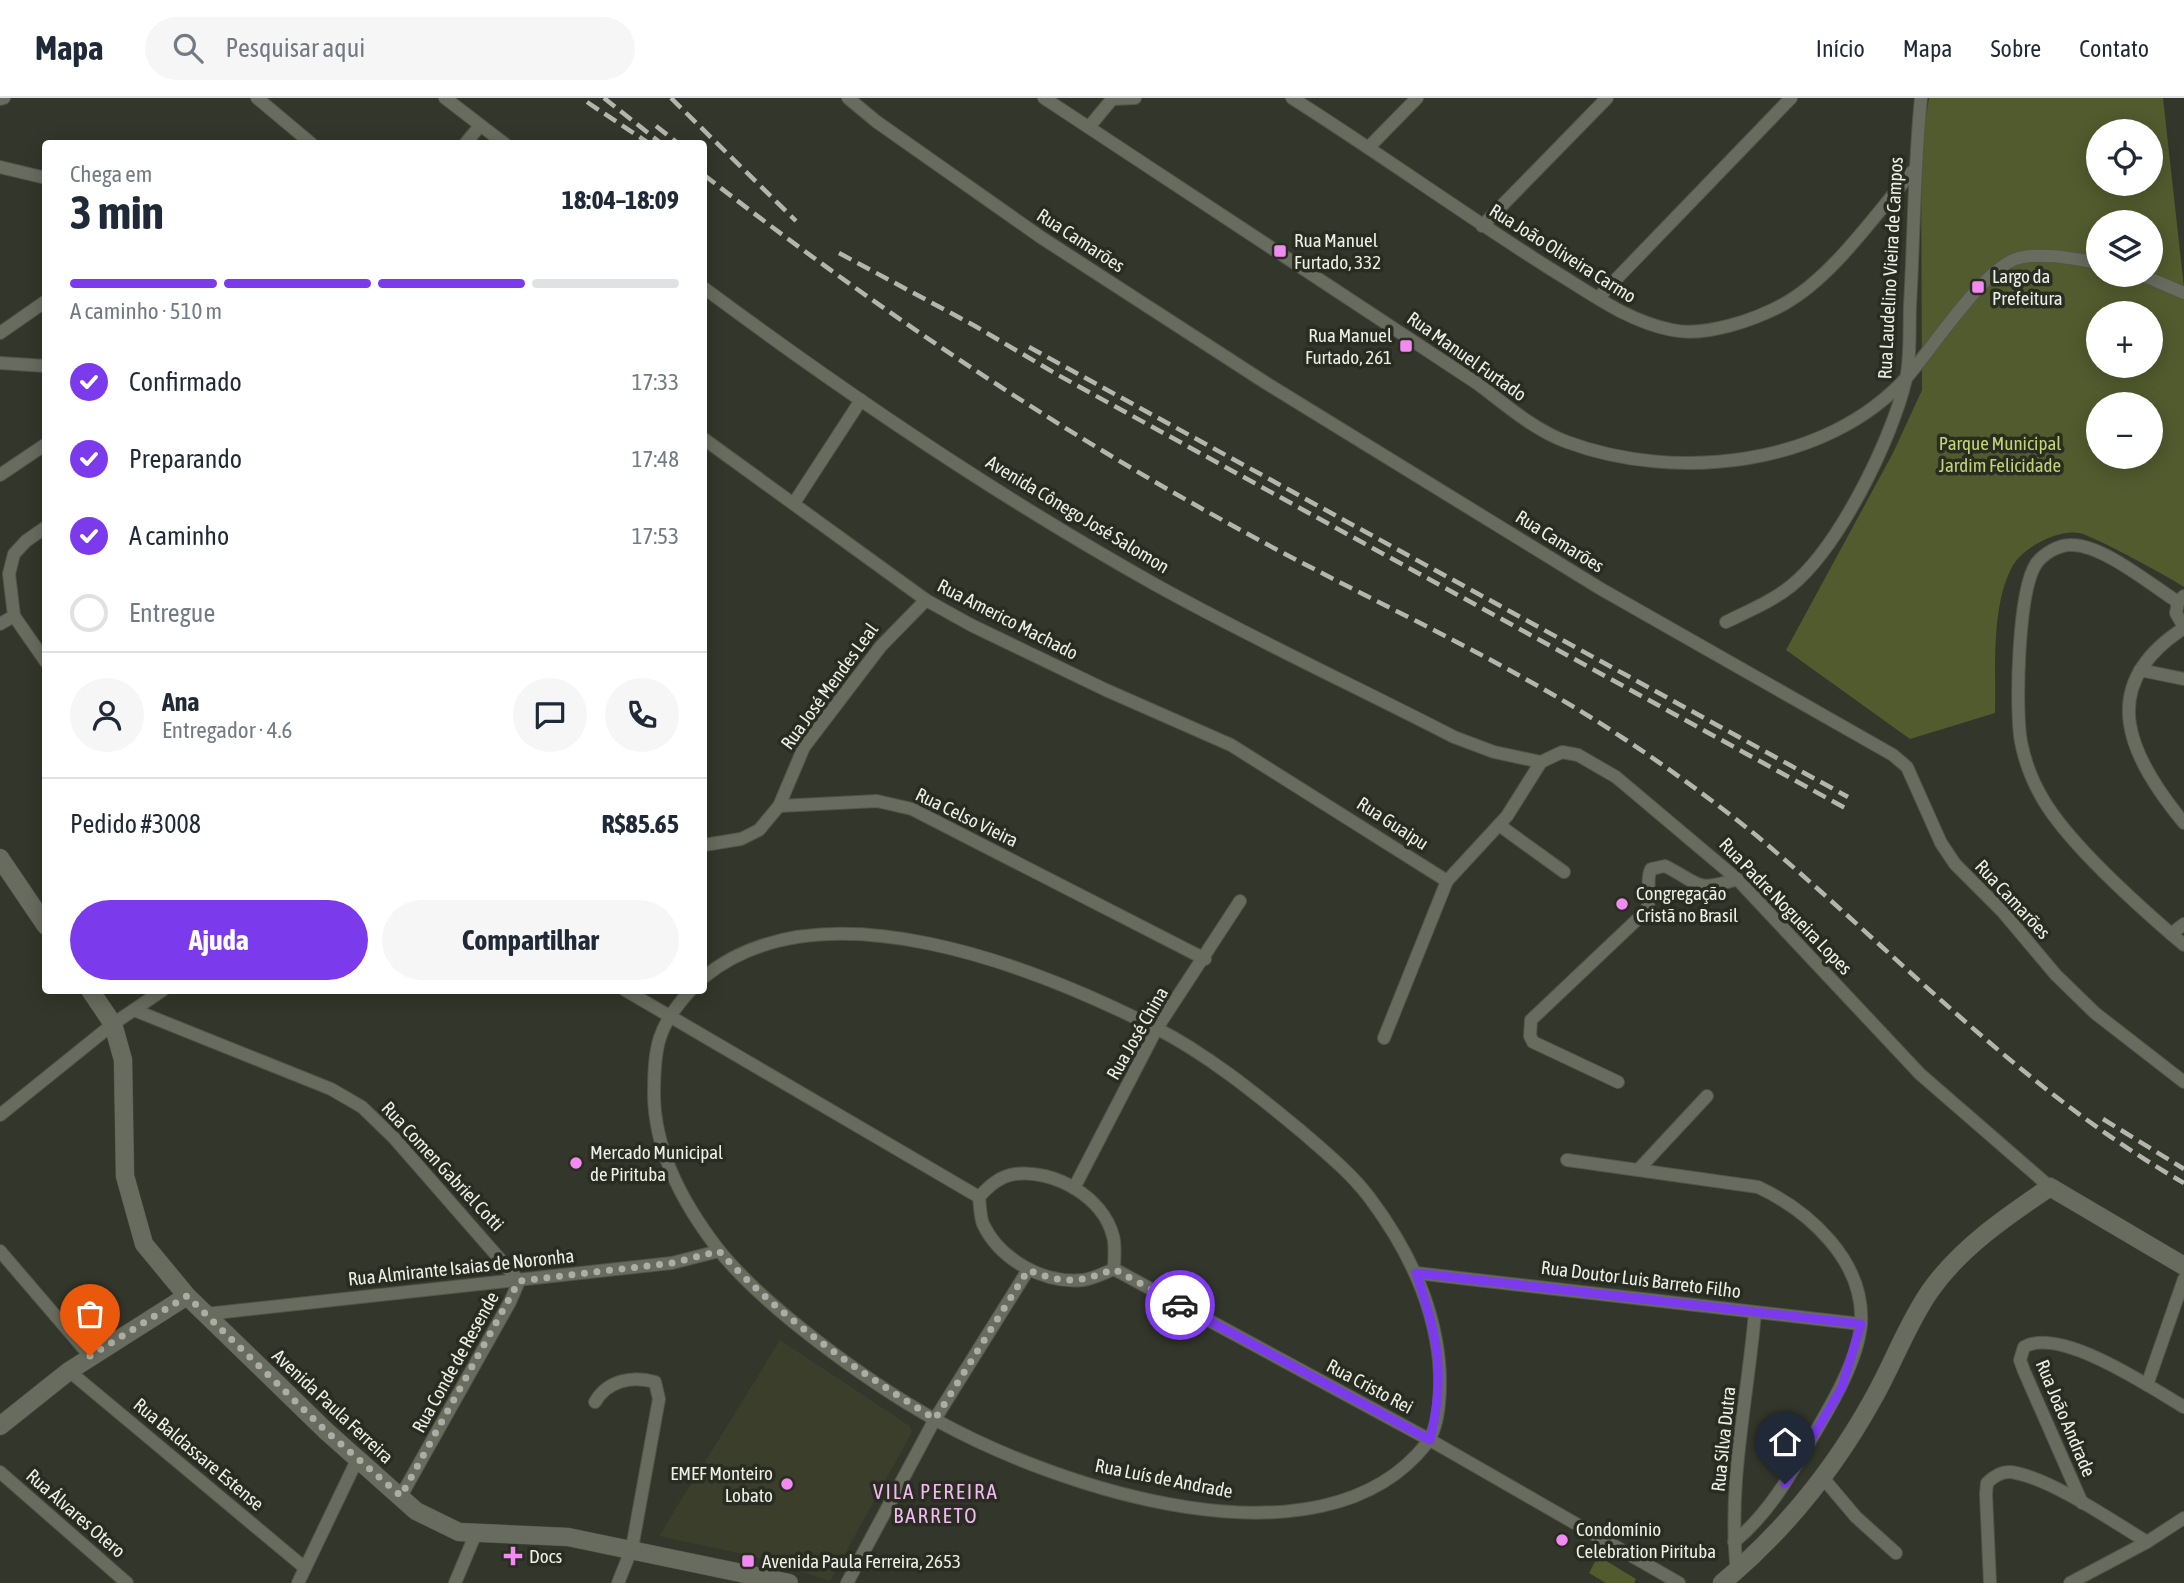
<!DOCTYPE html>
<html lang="pt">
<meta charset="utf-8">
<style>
body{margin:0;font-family:"Asap Condensed",sans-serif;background:#f6f6f7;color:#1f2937;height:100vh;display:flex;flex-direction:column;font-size:26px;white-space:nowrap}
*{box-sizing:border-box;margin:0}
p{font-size:23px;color:#747a83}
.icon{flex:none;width:38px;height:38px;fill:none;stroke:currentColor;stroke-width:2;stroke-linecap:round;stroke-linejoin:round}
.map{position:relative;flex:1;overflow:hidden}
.drawer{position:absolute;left:42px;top:42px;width:665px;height:854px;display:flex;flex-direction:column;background:#fff;border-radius:7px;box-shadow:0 4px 18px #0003}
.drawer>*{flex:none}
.controls{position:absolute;left:2086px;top:21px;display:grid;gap:14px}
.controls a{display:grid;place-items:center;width:77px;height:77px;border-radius:50%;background:#fff;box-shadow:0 4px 18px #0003;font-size:35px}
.pin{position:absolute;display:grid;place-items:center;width:60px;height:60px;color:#fff;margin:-72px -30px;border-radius:50% 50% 50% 0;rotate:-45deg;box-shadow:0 0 7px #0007}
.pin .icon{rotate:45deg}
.courier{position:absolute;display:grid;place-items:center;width:70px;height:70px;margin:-35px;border:5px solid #7c3aed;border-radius:50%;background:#fff;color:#222;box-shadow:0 2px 9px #0007}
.headline em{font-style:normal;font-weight:700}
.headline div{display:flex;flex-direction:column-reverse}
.headline{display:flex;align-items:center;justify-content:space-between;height:119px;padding:0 28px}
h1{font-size:46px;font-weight:700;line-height:52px}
.bar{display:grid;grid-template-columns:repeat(4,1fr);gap:10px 7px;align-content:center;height:84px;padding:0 28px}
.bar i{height:9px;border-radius:5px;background:#e0e1e3}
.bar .on{background:#7c3aed}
.bar p{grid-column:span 4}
.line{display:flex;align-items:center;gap:18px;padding:0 28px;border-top:2px solid #e0e1e3}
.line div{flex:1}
.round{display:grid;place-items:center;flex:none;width:74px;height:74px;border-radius:37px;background:#f6f6f7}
ol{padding:0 28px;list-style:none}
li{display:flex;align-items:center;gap:21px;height:77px}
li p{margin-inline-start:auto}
li .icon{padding:7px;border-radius:50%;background:#7c3aed;color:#fff;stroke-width:4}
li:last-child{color:#747a83}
li i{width:38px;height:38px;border:4px solid #e0e1e3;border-radius:50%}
.primary-button{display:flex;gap:14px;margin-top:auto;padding:14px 28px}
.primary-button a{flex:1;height:80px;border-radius:42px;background:#7c3aed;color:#fff;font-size:28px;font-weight:700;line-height:80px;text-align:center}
.primary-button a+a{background:#f6f6f7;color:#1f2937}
header{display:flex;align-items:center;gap:42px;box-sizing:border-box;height:98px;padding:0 35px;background:#fff;border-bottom:2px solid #e0e1e3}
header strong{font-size:33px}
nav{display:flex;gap:38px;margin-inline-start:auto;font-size:24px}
.search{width:490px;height:63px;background:#f6f6f7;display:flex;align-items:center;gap:18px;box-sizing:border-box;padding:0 24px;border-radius:38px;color:#747a83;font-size:26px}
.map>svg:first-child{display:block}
.built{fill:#3a3e2b}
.green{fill:#525b2e;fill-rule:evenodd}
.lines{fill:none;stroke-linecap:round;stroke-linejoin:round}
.street-casing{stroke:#525449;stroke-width:14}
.secondary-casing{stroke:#525449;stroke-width:19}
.street{stroke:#686c5e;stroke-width:12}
.secondary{stroke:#686c5e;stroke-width:18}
.rail{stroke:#b4b6ad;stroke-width:4.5;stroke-dasharray:14 7;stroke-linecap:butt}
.done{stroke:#acaea5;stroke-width:7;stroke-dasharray:0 12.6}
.route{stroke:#7c3aed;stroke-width:9}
.poi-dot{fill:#f38af1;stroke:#292c20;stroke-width:2.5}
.labels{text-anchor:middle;stroke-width:7;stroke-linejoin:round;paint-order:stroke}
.street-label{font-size:19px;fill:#edefe7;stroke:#292c20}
.poi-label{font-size:19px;fill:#edefe7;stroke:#292c20;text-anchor:start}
.park-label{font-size:19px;fill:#c2d474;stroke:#292c20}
.neighbourhood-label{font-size:21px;letter-spacing:2px;fill:#f4b9f2;stroke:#292c20}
</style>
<header>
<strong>Mapa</strong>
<div class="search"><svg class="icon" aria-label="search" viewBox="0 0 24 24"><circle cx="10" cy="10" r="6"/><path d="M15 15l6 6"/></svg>Pesquisar aqui</div>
<nav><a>Início</a><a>Mapa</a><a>Sobre</a><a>Contato</a></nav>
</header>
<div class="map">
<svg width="2184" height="1485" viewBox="0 0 2184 1485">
<rect width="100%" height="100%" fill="#33362a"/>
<polygon class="built" points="780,1242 910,1328 912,1334 830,1483 752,1458 659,1438"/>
<g class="green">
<path d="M1929 0H2163L2184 190V489C2171 480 2092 437 2079 435 2057 431 2020 451 2011 471 1991 511 1996 571 1995 615L1910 641 1786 552 1893 355 1922 292 1921 47ZM2098 33H2151V86H2098ZM2098 124H2151V177H2098ZM2098 215H2151V268H2098ZM2098 306H2151V359H2098Z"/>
<polygon points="1598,1458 1636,1481 1634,1485 1606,1485 1589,1475"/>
</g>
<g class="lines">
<defs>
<g id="street">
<polyline points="257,0 312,46"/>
<polyline points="445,0 505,46"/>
<polyline points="848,0 877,24 1042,140 1266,285 1601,491 1893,657 1907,669 1941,745 1955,766 2002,813 2056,877 2095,915 2184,984"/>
<path d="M1044 0 1478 286C1506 307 1534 332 1567 344 1675 384 1826 369 1907 279 1932 251 1985 168 2019 160 2043 154 2075 161 2098 165"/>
<path d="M1292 0C1379 55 1462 115 1549 170 1589 194 1626 223 1672 232 1705 239 1755 222 1784 206 1833 179 1876 115 1913 73"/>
<polyline points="0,1 4,0"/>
<polyline points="1112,1 1135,0"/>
<polyline points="1089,29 1113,0"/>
<polyline points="465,46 479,29"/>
<polyline points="1369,49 1417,0"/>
<polyline points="0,69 46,80"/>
<polyline points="1482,128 1607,0"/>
<polyline points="2142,177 2184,195"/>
<path d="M704 190C848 297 999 399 1156 487 1253 541 1355 588 1454 639L1494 654 1541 664 1562 654 1578 657 1616 679 1737 781 1920 976 2050 1089"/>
<polyline points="1598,200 1791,0"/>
<polyline points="0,235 46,203"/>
<polyline points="0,265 46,268"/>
<polyline points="704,341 926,502 971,527 1106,592 1231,647 1447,783"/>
<polyline points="0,377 46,346"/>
<polyline points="794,405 861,302"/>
<polyline points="46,429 26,443 14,456 9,476 14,518 46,564"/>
<polyline points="2184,498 2178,504 2176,515 2184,529"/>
<path d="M2178 504C2151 487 2103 447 2072 447 2059 446 2043 456 2036 466 2018 493 2015 611 2021 644 2025 664 2033 685 2044 703 2071 748 2143 812 2184 847"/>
<path d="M1726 524C1748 513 1771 504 1791 488 1839 449 1892 341 1906 281 1911 258 1909 231 1910 207 1914 138 1914 69 1921 0"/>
<polyline points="0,526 14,518"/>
<path d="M2184 530C2094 588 2129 658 2184 725"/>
<polyline points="2140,572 2184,581"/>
<polyline points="779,708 877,703 912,711 1205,861"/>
<polyline points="1499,727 1564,774"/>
<polyline points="704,747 741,741 759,732 779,708 804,649 881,548 926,502"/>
<polyline points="2171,836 2184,826"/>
<polyline points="625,892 979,1099"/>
<path d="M691 892C657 928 654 949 654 998 655 1055 684 1107 718 1151 765 1210 868 1284 934 1321 1056 1389 1322 1480 1427 1345 1441 1326 1441 1286 1439 1263 1433 1202 1406 1148 1369 1099 1351 1075 1324 1053 1301 1033 1255 995 1207 956 1154 929 1035 869 822 783 704 879"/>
<polyline points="134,912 331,991 362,1009 394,1040 519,1183"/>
<polyline points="1384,940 1447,783 1507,718 1541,664"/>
<path d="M1618 984 1533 944 1530 938 1531 922 1644 815C1655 800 1644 786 1651 771L1665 768C1701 786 1695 795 1737 781"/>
<polyline points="0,1017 113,926 163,892"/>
<path d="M1567 1062 1758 1089C1809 1113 1865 1163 1861 1226 1858 1263 1829 1311 1810 1343 1789 1380 1767 1417 1734 1444"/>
<polyline points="1639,1071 1707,998"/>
<polyline points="1074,1090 1157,930 1240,803"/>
<path d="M979 1099C989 1088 1000 1078 1015 1076 1054 1071 1103 1099 1113 1138 1116 1148 1114 1161 1114 1171"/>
<path d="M979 1099C980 1107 980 1118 983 1126 1000 1162 1044 1186 1083 1182 1093 1181 1104 1175 1114 1171"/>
<polyline points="0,1153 90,1258"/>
<polyline points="1114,1171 1430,1342 1679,1485"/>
<polyline points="1416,1175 1861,1226"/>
<polyline points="206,1216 672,1165 719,1153"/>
<polyline points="69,1273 305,1470"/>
<polyline points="2147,1287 2184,1181"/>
<path d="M595 1304C607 1283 632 1277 655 1284L659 1301 632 1450 618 1485"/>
<polyline points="0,1374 127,1485"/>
<polyline points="1823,1380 1856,1419 1896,1455"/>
<polyline points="401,1398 510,1204 519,1183"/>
<path d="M2082 1405 2024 1273 2020 1262 2024 1249C2060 1228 2150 1289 2184 1309"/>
<path d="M1737 1473C1727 1388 1748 1299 1755 1214"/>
<polyline points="298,1485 357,1362"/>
<polyline points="455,1485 476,1435"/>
<polyline points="847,1485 935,1321 1028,1172"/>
<path d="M1990 1485 1986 1396 1987 1385C1995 1377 2005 1372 2016 1375 2053 1382 2114 1424 2147 1444"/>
<polyline points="2070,1485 2147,1444 2184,1420"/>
</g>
<g id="secondary">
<polyline points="0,760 46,828"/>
<polyline points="90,892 113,926 123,962 125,1078 144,1146 187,1198 326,1333 416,1413 459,1434 568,1439 789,1485"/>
<polyline points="0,1328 69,1273 187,1198"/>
<path d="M1722 1485C1783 1434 1835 1370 1873 1301 1893 1266 1907 1226 1930 1193 1960 1150 2007 1118 2050 1089L2184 1168"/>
</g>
</defs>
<use href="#street" class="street-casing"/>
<use href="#secondary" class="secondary-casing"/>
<use href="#street" class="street"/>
<use href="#secondary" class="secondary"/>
<g class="rail">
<polyline points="604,0 662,46"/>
<polyline points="671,0 796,123"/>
<polyline points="587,4 650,46"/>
<polyline points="656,28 679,46"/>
<path d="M704 77C875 210 1054 331 1246 435 1372 504 1506 562 1626 642 1671 672 1715 704 1757 738 1897 856 2024 994 2184 1085"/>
<polyline points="839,155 975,228 1058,277 1845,710"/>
<polyline points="1029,249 1848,699"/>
<polyline points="2103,1021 2184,1071"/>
</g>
</g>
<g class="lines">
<path class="done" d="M90 1258 187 1198 326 1333 401 1398 519 1183 672 1165 719 1153C781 1221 858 1273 935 1321L1028 1172C1063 1186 1079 1185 1114 1171L1180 1207"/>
<path class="route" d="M1180 1207 1430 1342C1446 1275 1438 1239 1416 1175L1861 1226 1842 1289 1785 1386"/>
</g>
<g class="poi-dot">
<rect x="1273" y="146" width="14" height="14" rx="3.5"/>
<rect x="1971" y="182" width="14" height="14" rx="3.5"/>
<rect x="1399" y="241" width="14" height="14" rx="3.5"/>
<circle cx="1622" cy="806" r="7"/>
<circle cx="576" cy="1065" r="7"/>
<circle cx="787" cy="1386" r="7"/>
<circle cx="1562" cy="1442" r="7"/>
<path d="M509.5 1447.5h7v7h7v7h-7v7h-7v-7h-7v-7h7z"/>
<rect x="741" y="1456" width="14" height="14" rx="3.5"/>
</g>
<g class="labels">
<g class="street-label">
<text transform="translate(1081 142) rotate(33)" y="7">Rua Camarões</text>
<text transform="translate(1563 155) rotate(32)" y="7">Rua João Oliveira Carmo</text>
<text transform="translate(1890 170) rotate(-87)" y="7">Rua Laudelino Vieira de Campos</text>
<text transform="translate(1467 258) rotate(35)" y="7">Rua Manuel Furtado</text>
<text transform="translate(1078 416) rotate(31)" y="7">Avenida Cônego José Salomon</text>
<text transform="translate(1560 443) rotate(32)" y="7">Rua Camarões</text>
<text transform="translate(1008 521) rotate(27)" y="7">Rua Americo Machado</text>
<text transform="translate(829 588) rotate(-54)" y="7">Rua José Mendes Leal</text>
<text transform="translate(967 719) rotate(26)" y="7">Rua Celso Vieira</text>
<text transform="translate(1393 725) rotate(33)" y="7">Rua Guaipu</text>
<text transform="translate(2013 801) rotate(47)" y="7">Rua Camarões</text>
<text transform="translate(1786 808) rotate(46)" y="7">Rua Padre Nogueira Lopes</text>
<text transform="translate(1137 935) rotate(-60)" y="7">Rua José China</text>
<text transform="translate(443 1068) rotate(47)" y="7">Rua Comen Gabriel Cotti</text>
<text transform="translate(461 1169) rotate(-6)" y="7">Rua Almirante Isaias de Noronha</text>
<text transform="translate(1641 1181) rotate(7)" y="7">Rua Doutor Luis Barreto Filho</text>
<text transform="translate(455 1264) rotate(-61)" y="7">Rua Conde de Resende</text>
<text transform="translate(1370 1288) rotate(28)" y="7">Rua Cristo Rei</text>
<text transform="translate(333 1308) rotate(43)" y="7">Avenida Paula Ferreira</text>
<text transform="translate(2066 1320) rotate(67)" y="7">Rua João Andrade</text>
<text transform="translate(1723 1341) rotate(-84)" y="7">Rua Silva Dutra</text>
<text transform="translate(199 1356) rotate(40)" y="7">Rua Baldassare Estense</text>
<text transform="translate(1164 1380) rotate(11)" y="7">Rua Luís de Andrade</text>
<text transform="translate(76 1415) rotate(41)" y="7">Rua Álvares Otero</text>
</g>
<g class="poi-label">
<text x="1294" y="149">Rua Manuel<tspan x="1294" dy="22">Furtado, 332</tspan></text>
<text x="1992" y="185">Largo da<tspan x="1992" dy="22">Prefeitura</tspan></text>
<text x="1392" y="244" text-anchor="end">Rua Manuel<tspan x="1392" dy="22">Furtado, 261</tspan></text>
<text x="1636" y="802">Congregação<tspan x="1636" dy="22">Cristã no Brasil</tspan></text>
<text x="590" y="1061">Mercado Municipal<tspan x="590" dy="22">de Pirituba</tspan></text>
<text x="773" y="1382" text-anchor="end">EMEF Monteiro<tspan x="773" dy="22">Lobato</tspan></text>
<text x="1576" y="1438">Condomínio<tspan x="1576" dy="22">Celebration Pirituba</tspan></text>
<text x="529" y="1465">Docs</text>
<text x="762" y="1470">Avenida Paula Ferreira, 2653</text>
</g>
<g class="park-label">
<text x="2000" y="352">Parque Municipal<tspan x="2000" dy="22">Jardim Felicidade</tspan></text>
</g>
<g class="neighbourhood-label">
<text x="936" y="1401">VILA PEREIRA<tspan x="936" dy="24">BARRETO</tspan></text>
</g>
</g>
</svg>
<div class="controls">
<a><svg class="icon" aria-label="locate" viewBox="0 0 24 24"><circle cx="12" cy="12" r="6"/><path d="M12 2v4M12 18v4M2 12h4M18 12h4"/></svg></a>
<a><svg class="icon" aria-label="layers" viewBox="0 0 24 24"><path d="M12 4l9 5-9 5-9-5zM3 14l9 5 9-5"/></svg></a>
<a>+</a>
<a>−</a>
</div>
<div class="pin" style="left:90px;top:1258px;background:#ea580c"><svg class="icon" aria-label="bag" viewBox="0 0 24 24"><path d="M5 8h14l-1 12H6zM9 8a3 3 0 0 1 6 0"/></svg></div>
<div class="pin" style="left:1785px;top:1386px;background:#1f2937"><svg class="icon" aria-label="home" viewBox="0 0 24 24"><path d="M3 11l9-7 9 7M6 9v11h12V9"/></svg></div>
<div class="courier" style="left:1180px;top:1207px"><svg class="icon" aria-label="car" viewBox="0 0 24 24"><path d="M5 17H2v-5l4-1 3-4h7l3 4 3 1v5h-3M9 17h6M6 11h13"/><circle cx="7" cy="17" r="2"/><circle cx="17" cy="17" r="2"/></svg></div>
<section class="drawer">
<div class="headline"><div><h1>3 min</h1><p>Chega em</p></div><em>18:04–18:09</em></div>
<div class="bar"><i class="on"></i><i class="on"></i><i class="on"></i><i></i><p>A caminho · 510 m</p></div>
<ol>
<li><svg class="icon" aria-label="check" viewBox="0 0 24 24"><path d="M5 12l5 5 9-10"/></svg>Confirmado<p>17:33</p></li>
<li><svg class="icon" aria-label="check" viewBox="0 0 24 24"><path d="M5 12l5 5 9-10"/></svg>Preparando<p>17:48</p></li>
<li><svg class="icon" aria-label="check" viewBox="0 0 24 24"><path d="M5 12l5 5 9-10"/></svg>A caminho<p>17:53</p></li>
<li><i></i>Entregue</li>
</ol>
<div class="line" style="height:126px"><a class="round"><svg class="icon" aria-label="person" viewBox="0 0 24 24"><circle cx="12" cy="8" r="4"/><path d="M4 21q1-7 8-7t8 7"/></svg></a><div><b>Ana</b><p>Entregador · 4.6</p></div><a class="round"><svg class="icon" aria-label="chat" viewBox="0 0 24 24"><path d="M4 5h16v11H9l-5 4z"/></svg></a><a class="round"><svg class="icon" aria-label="phone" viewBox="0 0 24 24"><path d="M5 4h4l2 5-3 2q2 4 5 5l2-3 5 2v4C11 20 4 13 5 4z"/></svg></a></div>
<div class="line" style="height:91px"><div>Pedido #3008</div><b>R$85.65</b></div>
<div class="primary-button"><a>Ajuda</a><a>Compartilhar</a></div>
</section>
</div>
